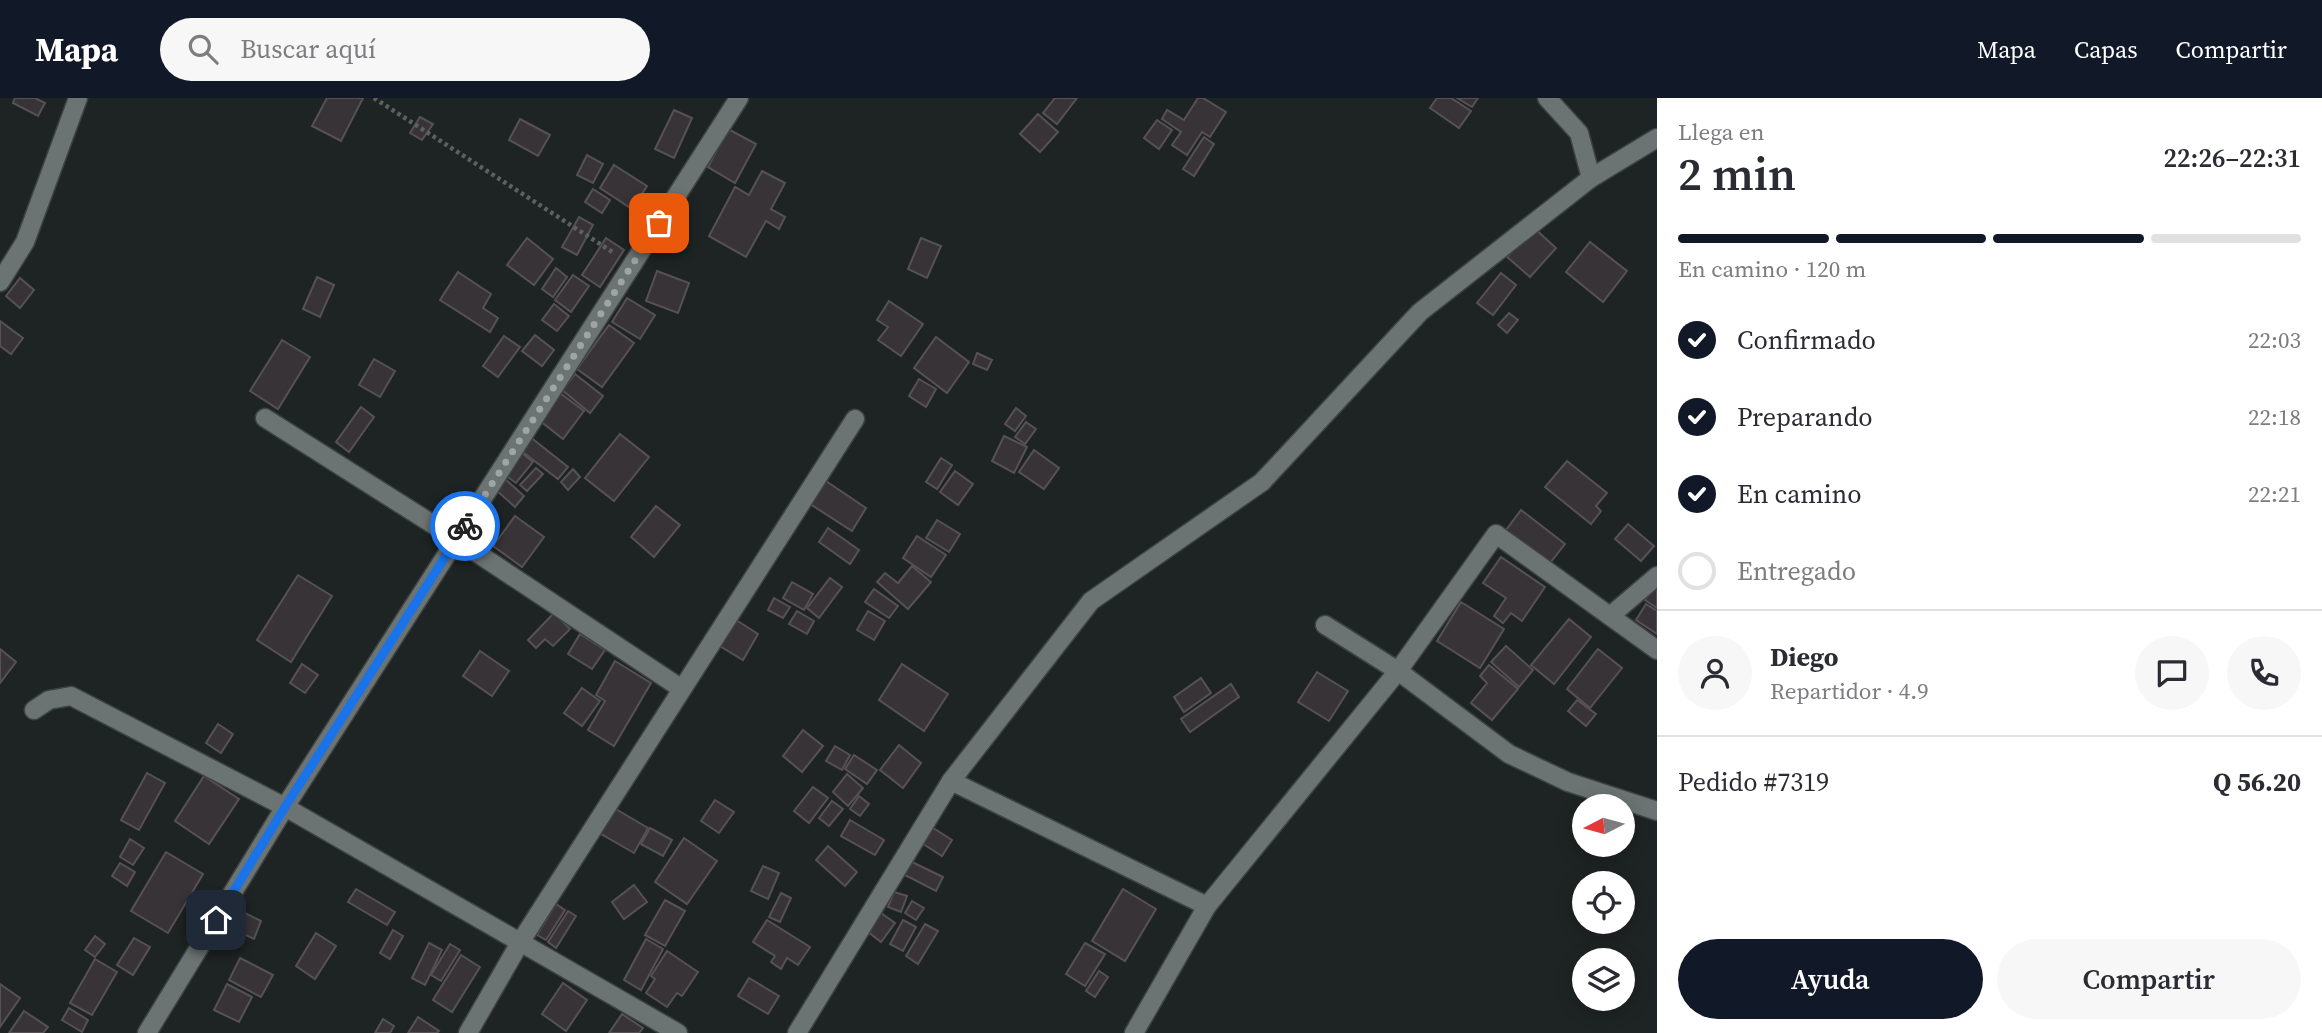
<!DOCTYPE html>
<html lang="es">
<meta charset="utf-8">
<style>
body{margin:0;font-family:"Source Serif 4",serif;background:#f7f7f7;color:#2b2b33;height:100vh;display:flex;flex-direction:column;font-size:26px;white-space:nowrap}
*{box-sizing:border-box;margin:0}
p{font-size:23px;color:#7c7c81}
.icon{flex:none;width:38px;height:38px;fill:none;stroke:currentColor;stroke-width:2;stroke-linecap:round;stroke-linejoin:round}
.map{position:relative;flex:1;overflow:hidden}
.details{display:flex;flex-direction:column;background:#fff;width:665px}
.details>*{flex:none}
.needle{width:46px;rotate:264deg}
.controls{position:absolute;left:1572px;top:696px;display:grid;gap:14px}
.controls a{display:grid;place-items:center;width:63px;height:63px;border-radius:50%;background:#fff;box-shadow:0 4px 18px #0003;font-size:35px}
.pin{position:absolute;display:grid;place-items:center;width:60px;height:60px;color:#fff;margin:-30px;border-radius:14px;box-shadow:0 4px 10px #0006}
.courier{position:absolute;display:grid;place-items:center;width:70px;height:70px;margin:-35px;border:5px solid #1a73e8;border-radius:50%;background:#fff;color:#222;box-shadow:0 2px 9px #0007}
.headline em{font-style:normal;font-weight:600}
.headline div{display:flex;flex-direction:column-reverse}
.headline{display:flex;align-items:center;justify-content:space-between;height:119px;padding:0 21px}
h1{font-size:46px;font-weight:600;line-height:52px}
.bar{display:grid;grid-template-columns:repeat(4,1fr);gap:10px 7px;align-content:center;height:84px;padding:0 21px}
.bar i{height:9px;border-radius:5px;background:#e1e1e2}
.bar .selected{background:#111827}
.bar p{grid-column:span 4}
.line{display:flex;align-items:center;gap:18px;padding:0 21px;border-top:2px solid #e1e1e2}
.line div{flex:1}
.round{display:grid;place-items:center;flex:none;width:74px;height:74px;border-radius:37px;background:#f7f7f7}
ol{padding:0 21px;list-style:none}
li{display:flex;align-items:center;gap:21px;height:77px}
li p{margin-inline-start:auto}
li .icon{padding:7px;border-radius:50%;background:#111827;color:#fff;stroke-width:4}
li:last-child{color:#7c7c81}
li i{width:38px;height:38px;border:4px solid #e1e1e2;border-radius:50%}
.button{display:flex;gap:14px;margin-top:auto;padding:14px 21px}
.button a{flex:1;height:80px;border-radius:42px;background:#111827;color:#fff;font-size:28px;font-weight:600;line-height:80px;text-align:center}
.button a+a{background:#f7f7f7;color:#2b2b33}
header{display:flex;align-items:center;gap:42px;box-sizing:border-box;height:98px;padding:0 35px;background:#111827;color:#fff}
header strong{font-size:33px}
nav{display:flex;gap:38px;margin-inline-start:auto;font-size:24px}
.search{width:490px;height:63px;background:#f7f7f7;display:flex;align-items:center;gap:18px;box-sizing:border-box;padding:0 24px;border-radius:38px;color:#7c7c81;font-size:26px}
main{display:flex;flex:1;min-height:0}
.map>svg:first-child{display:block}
.building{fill:#383337;stroke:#565155;stroke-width:2}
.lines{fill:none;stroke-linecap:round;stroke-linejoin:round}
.street-casing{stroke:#3d4242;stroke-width:21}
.path{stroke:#5c6160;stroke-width:4.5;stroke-dasharray:3.5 3.5;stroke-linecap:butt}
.street{stroke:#6c7473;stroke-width:18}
.done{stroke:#9fa4a4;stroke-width:7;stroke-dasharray:0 12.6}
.route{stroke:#1a73e8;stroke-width:9}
</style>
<header>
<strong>Mapa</strong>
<div class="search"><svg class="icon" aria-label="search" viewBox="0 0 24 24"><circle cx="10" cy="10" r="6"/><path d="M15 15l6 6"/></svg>Buscar aquí</div>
<nav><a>Mapa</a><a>Capas</a><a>Compartir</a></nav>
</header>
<main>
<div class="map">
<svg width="1657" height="935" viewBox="0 0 1657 935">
<rect width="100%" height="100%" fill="#1e2423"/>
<g class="building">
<polygon points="15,0 35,0 45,5 38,18 13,5"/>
<polygon points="327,0 363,0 341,43 312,28"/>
<polygon points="1055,0 1077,0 1057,26 1043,15"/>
<polygon points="1198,0 1203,0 1226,14 1210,39 1202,34 1187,57 1172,47 1181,34 1162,21 1167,12 1184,22"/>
<polygon points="1437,0 1451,0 1471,13 1459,30 1430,10"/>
<polygon points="1457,0 1478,0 1472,9"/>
<polygon points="674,12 692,20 674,60 655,51"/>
<polygon points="1038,16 1058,34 1040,54 1020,36"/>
<polygon points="420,19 433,26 422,42 410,35"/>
<polygon points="520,21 550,37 538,58 509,42"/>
<polygon points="1157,22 1172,32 1159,51 1144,40"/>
<polygon points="728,31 756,46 735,85 708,69"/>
<polygon points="1204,39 1214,46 1194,78 1183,71"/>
<polygon points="587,57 603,66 593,85 577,77"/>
<polygon points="614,67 647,88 632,111 600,90"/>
<polygon points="762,73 785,85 771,111 785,119 779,131 766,123 746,159 709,138 735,89 749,97"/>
<polygon points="593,91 610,102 602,115 585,104"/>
<polygon points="579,119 593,127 577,157 562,149"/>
<polygon points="1533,129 1556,150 1530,179 1507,159"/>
<polygon points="527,140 553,161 534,187 507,167"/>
<polygon points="606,140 624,152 600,189 582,177"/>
<polygon points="921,140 941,148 927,180 908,171"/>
<polygon points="1590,144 1627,173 1603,204 1566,174"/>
<polygon points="556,170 567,179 553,199 542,191"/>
<polygon points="657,173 689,185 678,215 646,203"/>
<polygon points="458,174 491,196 483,210 498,220 490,234 440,202"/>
<polygon points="1501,175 1516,187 1493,217 1477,205"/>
<polygon points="573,177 589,188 571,214 555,202"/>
<polygon points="317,179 334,187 320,219 303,211"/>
<polygon points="20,180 34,192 20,210 6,198"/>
<polygon points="627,200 655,217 640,241 612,224"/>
<polygon points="889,203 923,226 901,258 878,242 888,229 877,222"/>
<polygon points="554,206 569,218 557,233 542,222"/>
<polygon points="1509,215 1518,222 1507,235 1498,227"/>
<polygon points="0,223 23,240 11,256 0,248"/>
<polygon points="609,227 634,245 602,289 577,271"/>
<polygon points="535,237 554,252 542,268 522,253"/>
<polygon points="504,238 520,249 498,279 483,268"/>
<polygon points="936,239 969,264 947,295 914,270"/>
<polygon points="282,242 310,259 278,311 250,293"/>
<polygon points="977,255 992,262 987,272 973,266"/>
<polygon points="374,261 395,273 380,299 359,287"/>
<polygon points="575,276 603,298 590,315 562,292"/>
<polygon points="919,281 936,291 926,309 909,298"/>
<polygon points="560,295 584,313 563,341 539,322"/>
<polygon points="361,309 374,319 349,354 336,344"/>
<polygon points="1016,310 1026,318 1015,333 1005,326"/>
<polygon points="1026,324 1036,331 1025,346 1015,339"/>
<polygon points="620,336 649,359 614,403 585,380"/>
<polygon points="529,338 568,369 558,381 519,351"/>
<polygon points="1004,338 1027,349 1014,375 992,363"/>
<polygon points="518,352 533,364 516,385 501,374"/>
<polygon points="1034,352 1059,370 1044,391 1019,374"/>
<polygon points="941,360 952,367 937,391 926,384"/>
<polygon points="1567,363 1607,395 1596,408 1601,413 1591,426 1545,389"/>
<polygon points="536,370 543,376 527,393 520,387"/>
<polygon points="573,371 580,379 568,392 561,384"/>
<polygon points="955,373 973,386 958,407 940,394"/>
<polygon points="505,381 524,398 515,409 496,392"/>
<polygon points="823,381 866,410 852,433 807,404"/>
<polygon points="656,408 680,427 654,459 631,439"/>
<polygon points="1521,412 1565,446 1546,470 1503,436"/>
<polygon points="515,418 544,439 522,469 493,448"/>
<polygon points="937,422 960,436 949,454 926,440"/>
<polygon points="1628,426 1654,448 1641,463 1615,441"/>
<polygon points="828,430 859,452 850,466 819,444"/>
<polygon points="917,438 946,457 931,479 903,460"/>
<polygon points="1501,459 1545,489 1522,523 1511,515 1503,525 1494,518 1506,500 1483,485"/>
<polygon points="912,468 931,484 908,511 877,484 885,475 898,485"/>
<polygon points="298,477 332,498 291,564 257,542"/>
<polygon points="830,480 842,489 819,520 807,510"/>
<polygon points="1657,483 1657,510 1645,502"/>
<polygon points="792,484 813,496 804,512 783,500"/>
<polygon points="874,491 898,508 889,520 865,504"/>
<polygon points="774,500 790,509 783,520 768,512"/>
<polygon points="1461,504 1504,531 1480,570 1437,543"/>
<polygon points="1646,506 1657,513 1657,536 1636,522"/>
<polygon points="797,513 814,523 807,536 789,526"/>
<polygon points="868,513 885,523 874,542 857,532"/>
<polygon points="554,515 570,531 553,548 545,541 536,550 528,542"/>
<polygon points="733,520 758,536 743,562 718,547"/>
<polygon points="1569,521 1591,539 1554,586 1531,567"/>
<polygon points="580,536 605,552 592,571 568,556"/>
<polygon points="1506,548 1533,572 1519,589 1491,564"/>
<polygon points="0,551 16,564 0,585"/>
<polygon points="1598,551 1622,570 1590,610 1567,591"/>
<polygon points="480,553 509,573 492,598 463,578"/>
<polygon points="615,563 651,585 614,648 588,632 605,603 596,597"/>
<polygon points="302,566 318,577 305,595 290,585"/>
<polygon points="902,566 948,596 924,633 879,602"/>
<polygon points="1489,567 1518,591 1492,622 1471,605 1487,585 1480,578"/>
<polygon points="1317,574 1348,593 1329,623 1298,604"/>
<polygon points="1201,580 1211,595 1184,614 1174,599"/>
<polygon points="1231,586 1239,599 1190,634 1181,621"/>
<polygon points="582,590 600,603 582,628 564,615"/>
<polygon points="1577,602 1596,616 1586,628 1568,613"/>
<polygon points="218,626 233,636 221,655 206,645"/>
<polygon points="803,632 823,648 802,674 783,658"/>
<polygon points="899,647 921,665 903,690 880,672"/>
<polygon points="835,648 850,657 842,672 826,663"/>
<polygon points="854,657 877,672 867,686 845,671"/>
<polygon points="147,675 165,685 139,732 121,722"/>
<polygon points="847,676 863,690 848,708 833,694"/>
<polygon points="204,678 239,701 209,746 175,723"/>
<polygon points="813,689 828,700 809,725 794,713"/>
<polygon points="859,698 869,706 860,718 850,711"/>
<polygon points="715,702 734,714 719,735 701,723"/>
<polygon points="832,703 843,711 829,728 819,720"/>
<polygon points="609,707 648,730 634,755 594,732"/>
<polygon points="850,722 884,742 875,757 841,738"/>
<polygon points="930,728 952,742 942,758 920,744"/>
<polygon points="650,730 672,742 663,758 641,746"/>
<polygon points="684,740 717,763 687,806 655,784"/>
<polygon points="130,741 144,750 133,767 120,759"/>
<polygon points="828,748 857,774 845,788 816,762"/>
<polygon points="166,754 203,776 168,835 131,813"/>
<polygon points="910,763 943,779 936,793 903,776"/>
<polygon points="120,765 135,774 127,788 112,778"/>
<polygon points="763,768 779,775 768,801 751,793"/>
<polygon points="634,787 647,804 624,821 612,804"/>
<polygon points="356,791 395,814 387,827 348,804"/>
<polygon points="1123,791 1156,811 1125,863 1092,843"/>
<polygon points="894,794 907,798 901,814 888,809"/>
<polygon points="781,795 791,800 780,824 769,819"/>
<polygon points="665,802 685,813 665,848 645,837"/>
<polygon points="912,803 924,810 916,822 905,815"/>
<polygon points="556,806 565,812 546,842 537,837"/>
<polygon points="568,813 576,818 556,850 548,844"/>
<polygon points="243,814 261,823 254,841 235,832"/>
<polygon points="881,815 895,825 881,844 867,833"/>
<polygon points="767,822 810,849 798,867 787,860 781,871 771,864 775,858 753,844"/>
<polygon points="903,822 916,829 903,853 890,846"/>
<polygon points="925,826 938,833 918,866 906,858"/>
<polygon points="393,832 403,838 390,861 380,855"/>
<polygon points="316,835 336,848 315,881 296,868"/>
<polygon points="95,838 105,846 95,859 85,852"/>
<polygon points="134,840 150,849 133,877 117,867"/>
<polygon points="646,841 663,851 641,892 624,882"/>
<polygon points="429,845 442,852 425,887 412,880"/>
<polygon points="1085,845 1105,856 1085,888 1066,876"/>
<polygon points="450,846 460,852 441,883 431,877"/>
<polygon points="667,853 698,874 682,898 677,895 667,909 646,895 655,881 651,878"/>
<polygon points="461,857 480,869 452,914 433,902"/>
<polygon points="240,860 273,877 261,899 229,882"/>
<polygon points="95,861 117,874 92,917 70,905"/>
<polygon points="1099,873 1108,879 1095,899 1086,893"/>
<polygon points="749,880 779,898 768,916 738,898"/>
<polygon points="563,885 587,902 566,933 542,916"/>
<polygon points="0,886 20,900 0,929"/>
<polygon points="227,886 252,899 239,924 214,912"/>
<polygon points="69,910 88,922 82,934 62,922"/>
<polygon points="24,913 48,929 43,935 9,935"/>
<polygon points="622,916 643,930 639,935 609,935"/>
<polygon points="418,919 439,933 437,935 408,935"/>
<polygon points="383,921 394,928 390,935 375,935"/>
</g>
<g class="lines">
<defs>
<g id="street">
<polyline points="1547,0 1579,35 1591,80"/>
<polyline points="0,184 25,144 78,0"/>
<polyline points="265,320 456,441 682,591"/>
<polyline points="1610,518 1657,478"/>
<polyline points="1325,527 1398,573 1509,656 1568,684 1657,713"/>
<polyline points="34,612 49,602 71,598 285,709 678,935"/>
<polyline points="951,683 1207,808"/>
<polyline points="147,935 285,709 739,0"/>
<polyline points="468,935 521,843 855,321"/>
<polyline points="797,935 951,683 1091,503 1262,384 1420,214 1591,80 1657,40"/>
<polyline points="1134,935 1207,808 1398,573 1496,436 1657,552"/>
</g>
</defs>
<use href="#street" class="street-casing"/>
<polyline class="path" points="374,0 614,155"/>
<use href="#street" class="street"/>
</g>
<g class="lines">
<polyline class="done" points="465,428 659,125"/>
<polyline class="route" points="216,822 285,709 465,428"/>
</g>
</svg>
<div class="controls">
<a><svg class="needle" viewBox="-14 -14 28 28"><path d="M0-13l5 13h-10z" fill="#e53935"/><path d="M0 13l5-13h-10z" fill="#7c7c81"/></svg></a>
<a><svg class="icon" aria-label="locate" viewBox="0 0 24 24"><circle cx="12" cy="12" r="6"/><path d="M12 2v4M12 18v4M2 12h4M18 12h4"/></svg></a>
<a><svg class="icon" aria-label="layers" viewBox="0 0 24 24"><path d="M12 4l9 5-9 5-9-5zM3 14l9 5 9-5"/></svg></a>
</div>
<div class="pin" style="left:659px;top:125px;background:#ea580c"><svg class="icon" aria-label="bag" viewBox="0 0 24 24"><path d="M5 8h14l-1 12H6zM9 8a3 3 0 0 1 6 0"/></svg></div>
<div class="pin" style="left:216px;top:822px;background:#1f2937"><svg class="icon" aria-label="home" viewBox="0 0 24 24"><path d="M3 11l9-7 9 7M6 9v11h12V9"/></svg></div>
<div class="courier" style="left:465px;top:428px"><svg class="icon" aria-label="bike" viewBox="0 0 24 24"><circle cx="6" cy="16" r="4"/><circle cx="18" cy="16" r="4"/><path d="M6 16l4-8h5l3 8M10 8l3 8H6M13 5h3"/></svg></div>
</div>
<section class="details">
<div class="headline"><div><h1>2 min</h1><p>Llega en</p></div><em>22:26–22:31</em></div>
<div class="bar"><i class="selected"></i><i class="selected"></i><i class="selected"></i><i></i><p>En camino · 120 m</p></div>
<ol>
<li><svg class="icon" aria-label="check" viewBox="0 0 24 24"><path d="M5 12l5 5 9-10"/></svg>Confirmado<p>22:03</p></li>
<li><svg class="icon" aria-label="check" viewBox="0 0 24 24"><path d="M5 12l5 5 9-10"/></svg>Preparando<p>22:18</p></li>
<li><svg class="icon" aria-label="check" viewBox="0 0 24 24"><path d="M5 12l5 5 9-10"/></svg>En camino<p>22:21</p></li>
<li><i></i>Entregado</li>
</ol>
<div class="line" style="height:126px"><a class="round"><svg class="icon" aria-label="person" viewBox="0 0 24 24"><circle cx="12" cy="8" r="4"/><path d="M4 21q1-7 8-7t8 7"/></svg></a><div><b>Diego</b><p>Repartidor · 4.9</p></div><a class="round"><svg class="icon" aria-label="chat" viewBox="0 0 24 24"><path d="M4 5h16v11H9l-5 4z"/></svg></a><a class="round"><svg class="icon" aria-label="phone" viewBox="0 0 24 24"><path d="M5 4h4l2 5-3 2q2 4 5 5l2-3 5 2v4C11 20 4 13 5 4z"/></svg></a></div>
<div class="line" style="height:91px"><div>Pedido #7319</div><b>Q 56.20</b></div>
<div class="button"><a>Ayuda</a><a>Compartir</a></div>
</section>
</main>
